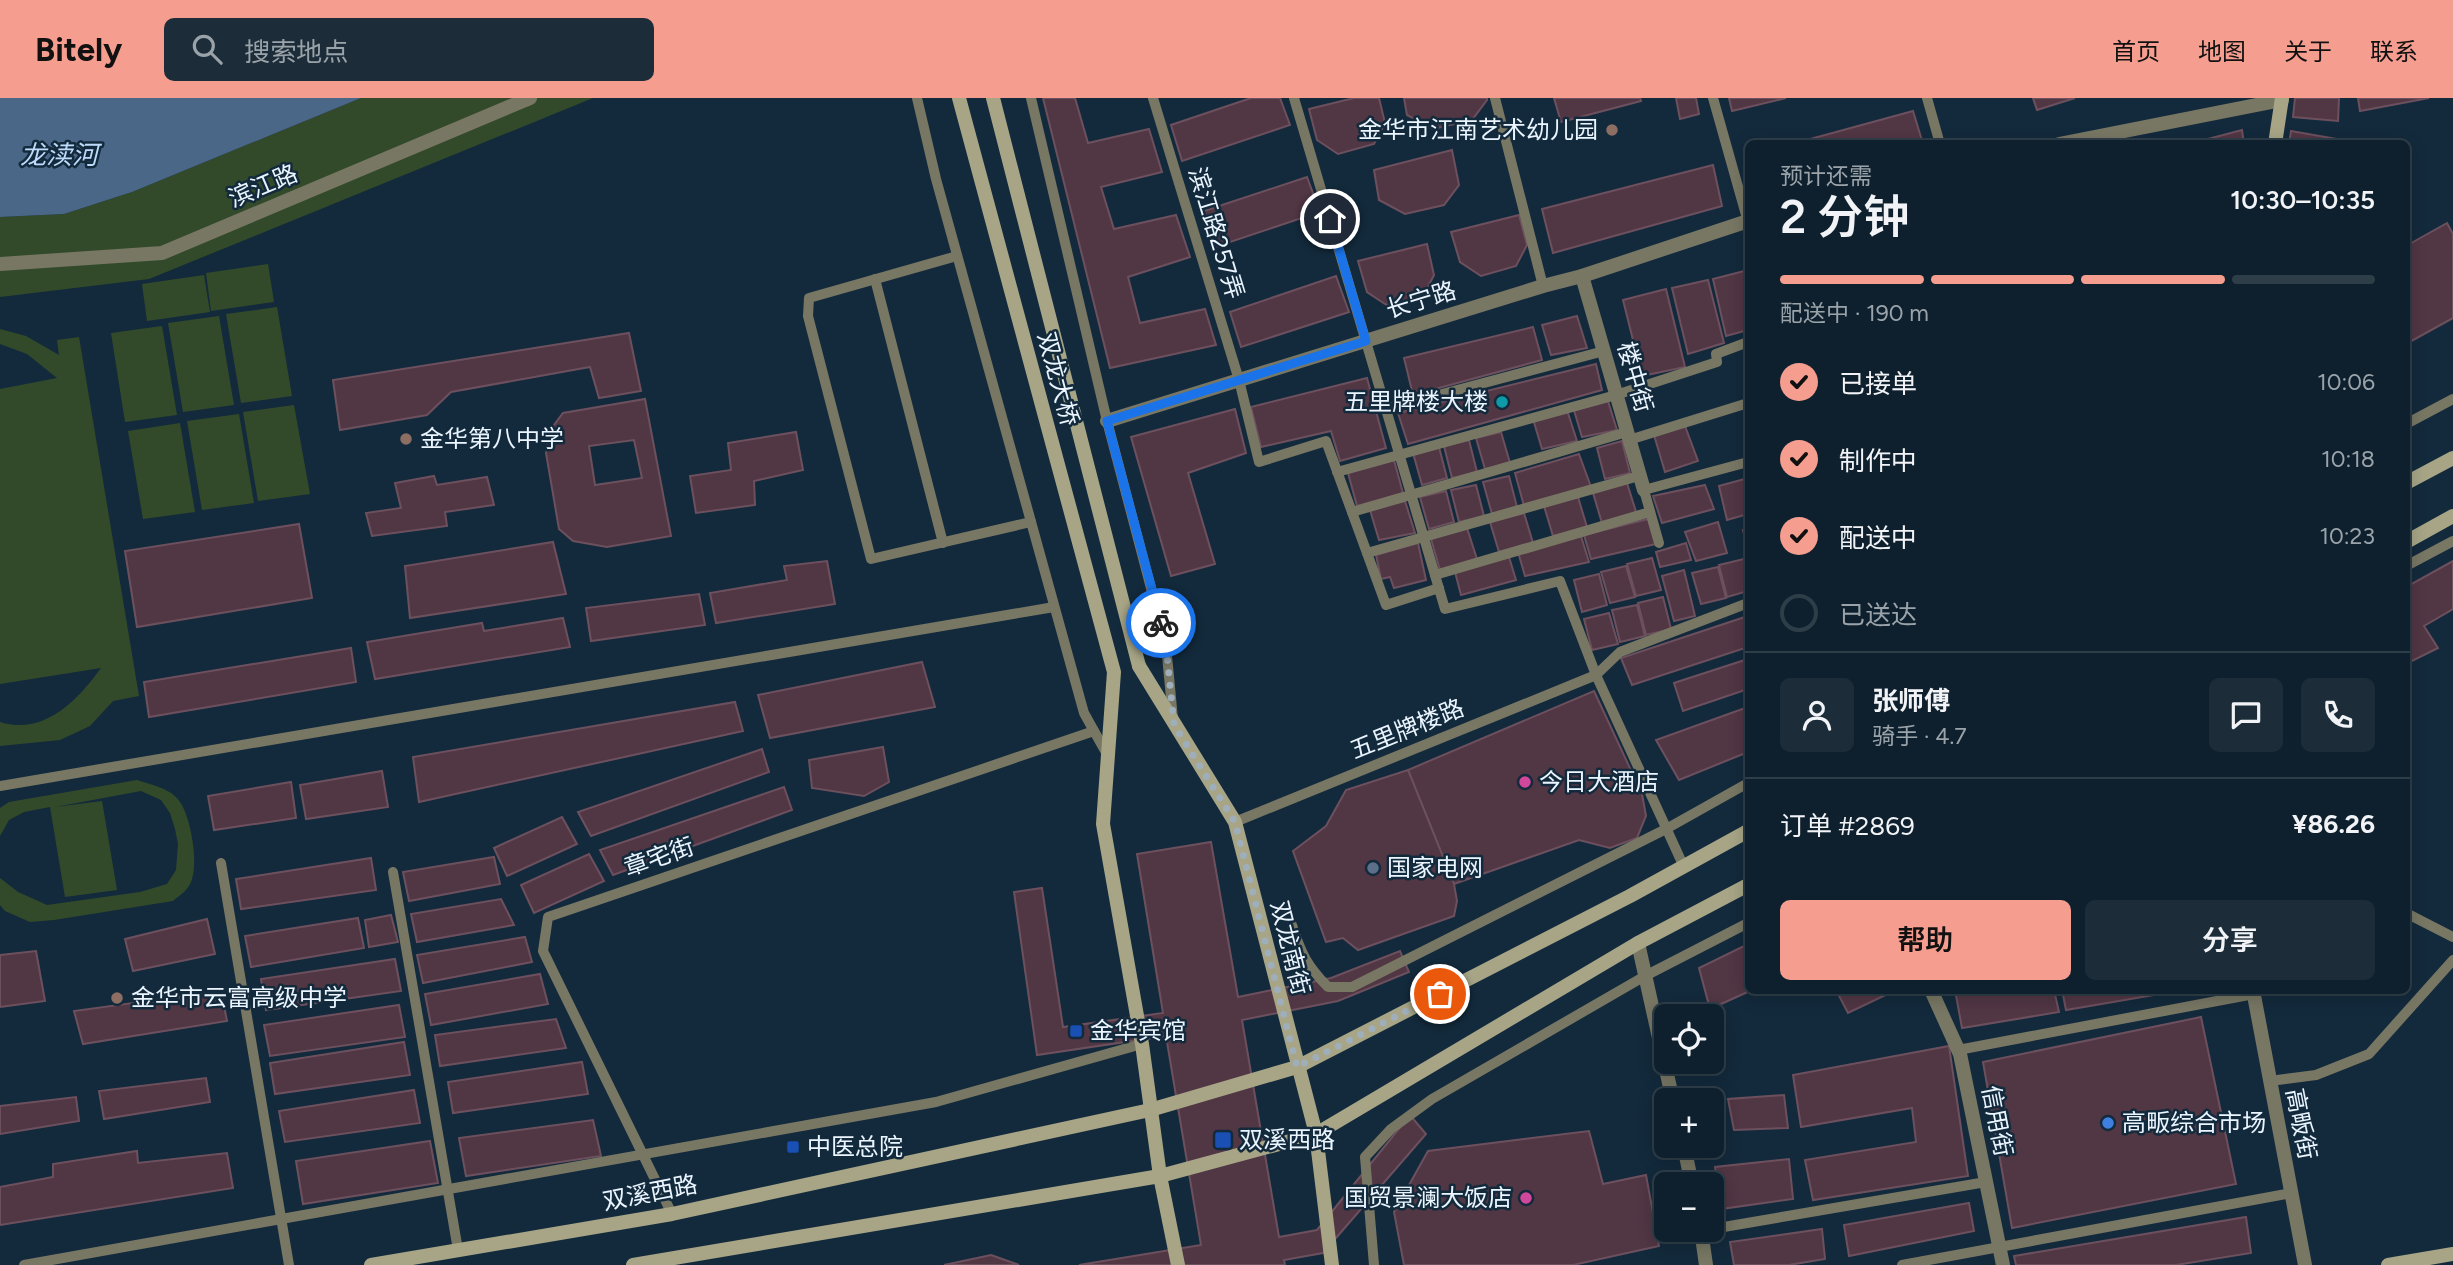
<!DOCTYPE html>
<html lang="zh">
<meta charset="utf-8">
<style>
body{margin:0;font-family:Figtree,"Noto Sans SC",sans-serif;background:#1c2d39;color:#f1f3f6;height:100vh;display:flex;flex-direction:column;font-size:26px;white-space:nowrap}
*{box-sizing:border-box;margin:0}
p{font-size:23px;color:#9ba3aa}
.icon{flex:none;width:38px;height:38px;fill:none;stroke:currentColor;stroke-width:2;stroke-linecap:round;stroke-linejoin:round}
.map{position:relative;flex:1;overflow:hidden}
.details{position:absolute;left:1745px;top:42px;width:665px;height:854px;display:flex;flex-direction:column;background:#0e202d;border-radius:10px;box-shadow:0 4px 18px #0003,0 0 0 2px #2e3e49}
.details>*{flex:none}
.tools{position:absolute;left:1654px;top:906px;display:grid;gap:14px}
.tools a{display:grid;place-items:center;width:70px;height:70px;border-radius:10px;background:#0e202d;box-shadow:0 4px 18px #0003,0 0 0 2px #2e3e49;font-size:35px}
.pin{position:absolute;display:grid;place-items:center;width:60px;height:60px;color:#fff;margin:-30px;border:4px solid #fff;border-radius:50%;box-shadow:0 2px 7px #0007}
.courier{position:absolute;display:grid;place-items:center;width:70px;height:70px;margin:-35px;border:5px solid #1a73e8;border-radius:50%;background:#fff;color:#222;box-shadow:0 2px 9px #0007}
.head em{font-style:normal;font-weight:600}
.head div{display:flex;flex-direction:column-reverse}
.head{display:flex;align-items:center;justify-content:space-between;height:119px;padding:0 35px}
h1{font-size:46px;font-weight:600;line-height:52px}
.bar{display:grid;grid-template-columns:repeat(4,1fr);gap:10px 7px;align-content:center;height:84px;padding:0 35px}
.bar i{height:9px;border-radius:5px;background:#2e3e49}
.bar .active{background:#f59d8f}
.bar p{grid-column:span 4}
.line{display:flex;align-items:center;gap:18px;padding:0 35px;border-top:2px solid #2e3e49}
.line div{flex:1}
.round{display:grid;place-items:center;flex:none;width:74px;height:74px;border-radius:10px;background:#1c2d39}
ol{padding:0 35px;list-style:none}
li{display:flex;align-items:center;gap:21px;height:77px}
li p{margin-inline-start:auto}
li .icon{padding:7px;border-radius:50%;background:#f59d8f;color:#111;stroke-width:4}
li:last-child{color:#9ba3aa}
li i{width:38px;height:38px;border:4px solid #2e3e49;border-radius:50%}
.primary-button{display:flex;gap:14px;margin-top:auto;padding:14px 35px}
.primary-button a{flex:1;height:80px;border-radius:10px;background:#f59d8f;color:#111;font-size:28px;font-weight:600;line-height:80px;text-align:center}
.primary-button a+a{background:#1c2d39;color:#f1f3f6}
header{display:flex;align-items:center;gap:42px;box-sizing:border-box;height:98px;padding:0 35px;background:#f59d8f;color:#111}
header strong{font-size:33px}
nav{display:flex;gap:38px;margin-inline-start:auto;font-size:24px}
.search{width:490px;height:63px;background:#1c2d39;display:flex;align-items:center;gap:18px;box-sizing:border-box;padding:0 24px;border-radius:10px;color:#9ba3aa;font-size:26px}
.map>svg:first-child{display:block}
.green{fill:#324a29}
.water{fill:#4a6788}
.building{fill:#513644;stroke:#6d505e;stroke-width:2;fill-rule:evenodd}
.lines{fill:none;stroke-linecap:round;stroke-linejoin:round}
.lane{stroke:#787764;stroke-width:10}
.street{stroke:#787764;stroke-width:14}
.secondary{stroke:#a7a586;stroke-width:14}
.secondary-bridge{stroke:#a7a586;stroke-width:14}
.done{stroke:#9faebb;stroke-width:7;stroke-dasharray:0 12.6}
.route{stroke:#1a73e8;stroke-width:9}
.education-dot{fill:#8d6e63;stroke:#132a3c;stroke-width:2.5}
.culture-dot{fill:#0f9aa8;stroke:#132a3c;stroke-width:2.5}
.hotel-dot{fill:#d1479c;stroke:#132a3c;stroke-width:2.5}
.service-dot{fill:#5c6f8a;stroke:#132a3c;stroke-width:2.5}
.transit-dot{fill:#1a4fb4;stroke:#132a3c;stroke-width:2.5}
.shop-dot{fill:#3f7fe0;stroke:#132a3c;stroke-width:2.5}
.labels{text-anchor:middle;stroke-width:5;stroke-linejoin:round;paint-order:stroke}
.poi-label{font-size:24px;fill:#eaf5ff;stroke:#132a3c;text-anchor:start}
.street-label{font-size:24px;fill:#eaf5ff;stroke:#132a3c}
.water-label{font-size:26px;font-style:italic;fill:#bddafb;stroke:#132a3c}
</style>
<header>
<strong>Bitely</strong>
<div class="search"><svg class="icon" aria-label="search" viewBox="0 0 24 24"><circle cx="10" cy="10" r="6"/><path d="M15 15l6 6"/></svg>搜索地点</div>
<nav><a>首页</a><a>地图</a><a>关于</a><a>联系</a></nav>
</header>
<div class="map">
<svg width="2453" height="1167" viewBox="0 0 2453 1167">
<rect width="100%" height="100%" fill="#132a3c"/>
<g class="green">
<polygon points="361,0 593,0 149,181 0,199 0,119 64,116 132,94"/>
<polygon points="268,166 274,204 211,213 206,175"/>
<polygon points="204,177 210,214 147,223 142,186"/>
<polygon points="277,209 292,298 241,305 226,216"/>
<polygon points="219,218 234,307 183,314 168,225"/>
<polygon points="162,228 177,317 125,324 111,235"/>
<path d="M0 231 26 238 59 257 57 242 79 239 139 598 113 603 90 628 60 642 0 648V624C44 638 78 602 101 570L0 586V291L57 280 27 256 0 246Z"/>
<polygon points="294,307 310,396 258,403 243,314"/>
<polygon points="239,316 254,405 202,412 187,323"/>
<polygon points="180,325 195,414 143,421 128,333"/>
<path d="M137 682C151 687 171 690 180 704 191 720 199 766 191 784 187 793 180 797 173 803L54 822 30 824 5 813 0 807V780L18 794 47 807 140 794 167 786 176 772 178 746 175 731 170 715 161 702 141 693 55 709 102 703 117 792 65 799 50 709 24 714 9 722 0 738V710L9 704Z"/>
</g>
<polygon class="water" points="0,0 361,0 132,94 64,116 0,119"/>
<g class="building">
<polygon points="1043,0 1075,0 1088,45 1149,31 1162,74 1101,89 1114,131 1176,117 1190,159 1128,179 1140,225 1205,211 1216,247 1110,270"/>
<polygon points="1251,0 1280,0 1290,27 1182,63 1171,27"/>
<polygon points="1354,0 1379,0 1385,25 1374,46 1338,56 1317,42 1309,11"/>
<polygon points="1404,0 1487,0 1487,2 1472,22 1433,31 1407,17"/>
<polygon points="1554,0 1640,0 1641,3 1561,24"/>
<polygon points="1676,0 1696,0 1699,16 1680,21"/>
<polygon points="1729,0 1786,0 1732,13"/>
<polygon points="2033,0 2075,0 2037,12"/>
<polygon points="2295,0 2339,0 2338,23 2293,19"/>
<polygon points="2358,0 2429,0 2360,13"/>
<polygon points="1913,13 1923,46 1792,46"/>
<polygon points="2242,32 2244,46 2189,46"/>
<polygon points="2291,33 2337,41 2336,46 2289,46"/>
<polygon points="1452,52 1459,87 1444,107 1405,116 1379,102 1374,72"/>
<polygon points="1713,67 1722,108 1553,155 1542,111"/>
<polygon points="1307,79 1320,114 1212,150 1201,114"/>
<polygon points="1519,117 1527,147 1516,168 1481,178 1460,164 1451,134"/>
<polygon points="2447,125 2453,136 2453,220 2406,246 2406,148"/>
<polygon points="1427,146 1434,177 1423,198 1388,208 1367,194 1358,163"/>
<polygon points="1748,172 1748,232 1726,238 1713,181"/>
<polygon points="1336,178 1349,214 1241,249 1230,214"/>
<polygon points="1708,182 1724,245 1688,256 1672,190"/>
<polygon points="1666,191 1685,269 1642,278 1623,202"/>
<polygon points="1577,218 1587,250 1551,257 1542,227"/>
<polygon points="1533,229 1542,262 1413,297 1404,260"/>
<polygon points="629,235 641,293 599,300 590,269 451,294 427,317 340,332 333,282"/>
<polygon points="1596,266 1602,292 1408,346 1398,315"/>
<polygon points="1367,280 1386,350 1340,363 1331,333 1261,349 1251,309"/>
<polygon points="1607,300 1617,332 1582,339 1573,309"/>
<path d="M645 301 671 438 607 449 573 443 559 431 546 355 549 338 554 327 563 315ZM634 342 642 380 595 387 589 348Z"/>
<polygon points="1235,311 1246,355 1188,375 1215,466 1171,478 1131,339"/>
<polygon points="1567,312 1577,343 1542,351 1533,321"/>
<polygon points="1685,328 1698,363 1665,374 1654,337"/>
<polygon points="796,334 803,372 754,383 755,407 696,415 690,378 731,372 728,345"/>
<polygon points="1501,334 1510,365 1485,371 1476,340"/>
<polygon points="1469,342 1477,374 1452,380 1444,348"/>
<polygon points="1622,343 1630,375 1605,381 1597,350"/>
<polygon points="1439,349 1447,380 1422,387 1413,355"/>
<polygon points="1579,356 1591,389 1524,408 1515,375"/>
<polygon points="1394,362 1403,395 1357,408 1348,375"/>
<polygon points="434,378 437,387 487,379 494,407 445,414 447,428 372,438 366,415 401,410 395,385"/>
<polygon points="1509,378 1517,409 1492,416 1483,384"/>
<polygon points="1748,380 1748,416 1727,422 1719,388"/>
<polygon points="1627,385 1637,417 1602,425 1593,395"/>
<polygon points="1476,387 1484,418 1459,424 1451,392"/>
<polygon points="1705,387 1714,411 1662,425 1653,398"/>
<polygon points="1446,393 1454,424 1429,431 1420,399"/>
<polygon points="1578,399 1587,429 1553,438 1544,408"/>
<polygon points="1405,403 1415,435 1379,442 1370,412"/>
<polygon points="1524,415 1533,445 1499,454 1490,424"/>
<polygon points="1648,421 1656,446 1591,461 1584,437"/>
<polygon points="1718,424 1727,455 1696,463 1685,434"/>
<polygon points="299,426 312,500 137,529 125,453"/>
<polygon points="1467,430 1477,461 1440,472 1431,441"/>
<polygon points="1748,430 1748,451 1743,432"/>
<polygon points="1581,438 1589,464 1525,478 1518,454"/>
<polygon points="553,444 566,496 410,520 405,468"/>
<polygon points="1418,445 1426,482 1394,490 1390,479 1381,481 1376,457"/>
<polygon points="1686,445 1691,462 1660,469 1656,454"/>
<polygon points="1509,459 1516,482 1461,497 1455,474"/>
<polygon points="1652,460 1661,492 1636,498 1627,466"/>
<polygon points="1744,461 1748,478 1748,493 1727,499 1719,467"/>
<polygon points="827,463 835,506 716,525 710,495 787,482 784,468"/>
<polygon points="2453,463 2453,511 2424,528 2438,550 2406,566 2406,489"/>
<polygon points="1626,468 1635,499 1610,505 1601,474"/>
<polygon points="1718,469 1726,500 1701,506 1692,475"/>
<polygon points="1684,472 1695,518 1674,523 1662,478"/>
<polygon points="1599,476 1607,507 1582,514 1574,482"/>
<polygon points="699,496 705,527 591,543 586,510"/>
<polygon points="1663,499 1671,531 1646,537 1638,505"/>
<polygon points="1637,507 1645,538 1620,544 1612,512"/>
<polygon points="1609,515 1618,546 1592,552 1584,521"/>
<polygon points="1748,518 1748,549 1632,587 1621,560"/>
<polygon points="563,520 570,549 375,581 367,544 482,525 484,533"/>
<polygon points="351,550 356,584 149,619 144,584"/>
<polygon points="1748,561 1748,591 1683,613 1674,585"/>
<polygon points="922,564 935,609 770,640 758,597"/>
<polygon points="1594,593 1642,696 1646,718 1637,740 1610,750 1579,742 1454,786 1408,672"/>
<polygon points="735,604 743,633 419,704 413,659"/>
<polygon points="1748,609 1748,654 1679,682 1656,642"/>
<polygon points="883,649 889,684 864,698 812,690 809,662"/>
<polygon points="762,651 769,674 591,738 578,714"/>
<polygon points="1408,672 1454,786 1457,803 1454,818 1358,852 1343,840 1326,844 1293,753 1326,728 1346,692"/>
<polygon points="382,673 388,709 306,721 300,687"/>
<polygon points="291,684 296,720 214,732 208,698"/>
<polygon points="784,689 792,712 613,777 600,752"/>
<polygon points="562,719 577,746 507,778 494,750"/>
<polygon points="1211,744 1238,899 1331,880 1400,853 1409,874 1338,903 1242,922 1279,1139 1317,1132 1410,1017 1426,1036 1323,1155 1284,1162 1285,1167 1079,1167 1201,1147 1166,938 1037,957 1014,794 1042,790 1063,929 1163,915 1137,756"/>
<polygon points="589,756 604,783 534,815 521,787"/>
<polygon points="494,759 500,786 409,803 403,774"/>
<polygon points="371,760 376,792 241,811 236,781"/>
<polygon points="501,801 514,827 417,844 411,816"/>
<polygon points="391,817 398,844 369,849 365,822"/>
<polygon points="358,820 364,850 251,869 245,838"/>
<polygon points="207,821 215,856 133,873 125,841"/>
<polygon points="525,839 532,864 423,885 417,857"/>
<polygon points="1748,846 1748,892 1752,892 1710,911 1699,870"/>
<polygon points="36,853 45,903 0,909 0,857"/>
<polygon points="395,861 401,893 266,912 261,881"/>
<polygon points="540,876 548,906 431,927 425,896"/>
<polygon points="1836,892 1896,892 1848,915"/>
<polygon points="1955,892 2054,892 2059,914 1962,930"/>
<polygon points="2062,892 2183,892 2066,912"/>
<polygon points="221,893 227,923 83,946 74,913"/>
<polygon points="399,907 405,939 270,958 264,927"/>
<polygon points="2201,919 2236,1086 2012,1130 1983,964"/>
<polygon points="556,921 566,950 440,968 435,937"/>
<polygon points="404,944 410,977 275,996 270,965"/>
<polygon points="1949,948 1968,1078 1813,1102 1805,1062 1916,1044 1912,1010 1801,1029 1793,977"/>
<polygon points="582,964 588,996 453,1015 448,984"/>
<polygon points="206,980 210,1004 104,1021 99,993"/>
<polygon points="414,992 420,1025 285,1044 279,1013"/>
<polygon points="1784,997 1788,1030 1734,1032 1728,1001"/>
<polygon points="76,999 79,1023 0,1036 0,1008"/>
<polygon points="593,1022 601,1058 466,1078 459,1040"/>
<polygon points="1589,1033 1603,1086 1646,1077 1659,1148 1573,1167 1404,1167 1394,1114 1428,1053"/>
<polygon points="430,1043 438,1085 303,1106 296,1063"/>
<polygon points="137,1053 138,1065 227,1055 233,1090 0,1127 0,1089 53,1079 53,1066"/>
<polygon points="1789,1061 1793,1101 1721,1111 1715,1069"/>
<polygon points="1969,1105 1974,1133 1849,1158 1844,1127"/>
<polygon points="2246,1119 2251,1155 2176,1167 2016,1167 2014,1158"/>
<polygon points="1822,1131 1825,1161 1789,1167 1734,1167 1730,1144"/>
<polygon points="991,1157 1019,1167 944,1167"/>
</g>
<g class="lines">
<g class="lane">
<polyline points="917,0 936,81 1084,615 1108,658"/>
<polyline points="1031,0 1107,323 1166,547 1173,621"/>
<polyline points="1153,0 1239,282 1259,364 1326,343 1386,507 1439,490"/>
<polyline points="1294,0 1445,511 1560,483 1596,577 1684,769"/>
<polyline points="1495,0 1543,188"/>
<polyline points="1713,0 1748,124"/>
<polyline points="1927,0 1940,46"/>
<polyline points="957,158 809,200 808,218 871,461 1031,424"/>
<polyline points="875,181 943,445"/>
<polyline points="1386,311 1604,253"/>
<polyline points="2406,326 2453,301"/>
<polyline points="1629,342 1748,305"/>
<polyline points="1337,374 1616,297 1717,264 1716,256 1748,244"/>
<polyline points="1352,414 1627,334"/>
<polyline points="1659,445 1644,392 1748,364"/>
<polyline points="1367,455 1639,378"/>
<polyline points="2406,468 2453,443"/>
<polyline points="1435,477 1650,414"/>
<polyline points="0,688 1054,509"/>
<polyline points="1235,724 1596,577 1620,554 1748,505"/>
<polyline points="221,765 289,1167"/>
<polyline points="393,774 458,1152"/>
<polyline points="2406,815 2453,839"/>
<path d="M1292 827C1301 855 1307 868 1328 889H1352L1666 731 1748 685"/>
<polyline points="1958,952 2254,896"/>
<polyline points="2270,983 2316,977 2369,956 2453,862"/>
<polyline points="672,1116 543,853 548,819 1094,633"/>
<polyline points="1712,1131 1986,1084"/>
<polyline points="24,1167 936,1004 1142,946"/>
<polyline points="1374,1167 1365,1059 1391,1031 1432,1001 1645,878 1748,825"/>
<polyline points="1902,1167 2291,1095"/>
</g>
<g class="street">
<polyline points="2059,46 2282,2"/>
<polyline points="0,166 162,155 530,0"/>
<polyline points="1582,178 1644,392"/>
<polyline points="1107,323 1543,188 1582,178 1748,123"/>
<polyline points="1638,845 1673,1003"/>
<polyline points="1931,892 1960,956 2003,1167"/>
<polyline points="2253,892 2305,1167"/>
<polyline points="1684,1048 1692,1087"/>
<polyline points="1701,1132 1706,1167"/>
</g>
<g class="secondary">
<polyline points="959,0 1114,574 1103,726 1142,946 1160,1078 1178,1167"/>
<polyline points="2275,46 2282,0"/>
<polyline points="2406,385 2453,360"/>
<polyline points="2406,444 2453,418"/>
<polyline points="1139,568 1235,724 1316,1036 1332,1167"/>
<polyline points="371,1167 672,1116 1150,1012 1297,969 1630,798 1748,733"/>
<polyline points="633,1167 1160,1078 1316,1036 1638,845 1748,787"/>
<polyline points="2388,1167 2453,1156"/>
</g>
<polyline class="secondary-bridge" points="993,0 1139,568"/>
</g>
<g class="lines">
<polyline class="done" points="1161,525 1166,547 1174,627 1235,724 1297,969 1440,896"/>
<polyline class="route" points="1161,525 1107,323 1366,243 1330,121"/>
</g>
<g class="education-dot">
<circle cx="1612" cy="32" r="7"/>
<circle cx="406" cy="341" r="7"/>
<circle cx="117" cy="900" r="7"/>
</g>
<circle class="culture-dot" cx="1502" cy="304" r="7"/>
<g class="hotel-dot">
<circle cx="1525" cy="684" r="7"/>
<circle cx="1526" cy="1100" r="7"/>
</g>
<circle class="service-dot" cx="1373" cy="770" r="7"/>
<g class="transit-dot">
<rect x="1069" y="926" width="14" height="14" rx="3.5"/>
<rect x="1214" y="1033" width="18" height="18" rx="3.5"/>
<rect x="786" y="1042" width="14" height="14" rx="3.5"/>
</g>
<circle class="shop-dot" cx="2108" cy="1025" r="7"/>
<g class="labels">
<g class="poi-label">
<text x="1598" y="40" text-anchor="end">金华市江南艺术幼儿园</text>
<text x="1488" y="312" text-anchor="end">五里牌楼大楼</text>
<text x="420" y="349">金华第八中学</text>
<text x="1539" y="692">今日大酒店</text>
<text x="1387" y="778">国家电网</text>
<text x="131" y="908">金华市云富高级中学</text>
<text x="1090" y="941">金华宾馆</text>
<text x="2122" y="1033">高畈综合市场</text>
<text x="1239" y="1050">双溪西路</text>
<text x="807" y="1057">中医总院</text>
<text x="1512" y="1108" text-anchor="end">国贸景澜大饭店</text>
</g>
<g class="street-label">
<text transform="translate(263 88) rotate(-23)" y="8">滨江路</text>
<text transform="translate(1216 135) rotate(73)" y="8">滨江路257弄</text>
<text transform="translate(1421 202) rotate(-17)" y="8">长宁路</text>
<text transform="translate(1635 279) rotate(74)" y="8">楼中街</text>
<text transform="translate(1058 281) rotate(75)" y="8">双龙大桥</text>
<text transform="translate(1407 631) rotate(-22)" y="8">五里牌楼路</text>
<text transform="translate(659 759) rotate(-19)" y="8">章宅街</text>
<text transform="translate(1290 850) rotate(76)" y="8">双龙南街</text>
<text transform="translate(1997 1023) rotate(79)" y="8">信用街</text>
<text transform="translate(2301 1026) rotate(79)" y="8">高畈街</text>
<text transform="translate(650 1095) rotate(-11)" y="8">双溪西路</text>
</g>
<g class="water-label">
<text x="59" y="66">龙渎河</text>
</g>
</g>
</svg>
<div class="tools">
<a><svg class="icon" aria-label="locate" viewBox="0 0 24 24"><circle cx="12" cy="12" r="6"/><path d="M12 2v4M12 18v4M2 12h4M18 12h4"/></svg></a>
<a>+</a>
<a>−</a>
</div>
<div class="pin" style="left:1440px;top:896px;background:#ea580c"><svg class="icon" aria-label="bag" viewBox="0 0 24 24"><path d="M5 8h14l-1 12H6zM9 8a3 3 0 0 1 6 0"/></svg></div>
<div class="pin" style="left:1330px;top:121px;background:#1f2937"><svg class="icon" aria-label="home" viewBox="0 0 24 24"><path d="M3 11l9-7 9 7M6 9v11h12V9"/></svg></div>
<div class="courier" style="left:1161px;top:525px"><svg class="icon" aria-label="bike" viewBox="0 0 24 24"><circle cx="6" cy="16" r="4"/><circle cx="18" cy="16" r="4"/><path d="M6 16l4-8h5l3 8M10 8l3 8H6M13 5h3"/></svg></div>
<section class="details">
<div class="head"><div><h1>2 分钟</h1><p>预计还需</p></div><em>10:30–10:35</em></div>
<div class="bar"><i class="active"></i><i class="active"></i><i class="active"></i><i></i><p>配送中 · 190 m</p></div>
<ol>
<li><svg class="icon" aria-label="check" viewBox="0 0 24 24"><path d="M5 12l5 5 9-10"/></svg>已接单<p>10:06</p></li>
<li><svg class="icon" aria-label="check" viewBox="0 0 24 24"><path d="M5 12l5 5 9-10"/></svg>制作中<p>10:18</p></li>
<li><svg class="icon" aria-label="check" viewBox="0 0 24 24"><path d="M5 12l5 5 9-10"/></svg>配送中<p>10:23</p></li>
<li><i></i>已送达</li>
</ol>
<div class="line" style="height:126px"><a class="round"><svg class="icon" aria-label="person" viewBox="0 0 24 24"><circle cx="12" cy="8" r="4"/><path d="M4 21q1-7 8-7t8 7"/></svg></a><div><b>张师傅</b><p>骑手 · 4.7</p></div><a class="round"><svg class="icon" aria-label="chat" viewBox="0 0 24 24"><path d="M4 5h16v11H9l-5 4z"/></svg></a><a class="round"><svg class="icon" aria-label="phone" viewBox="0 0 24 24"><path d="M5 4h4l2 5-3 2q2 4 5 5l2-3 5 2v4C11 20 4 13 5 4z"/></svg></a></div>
<div class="line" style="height:91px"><div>订单 #2869</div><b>¥86.26</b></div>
<div class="primary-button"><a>帮助</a><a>分享</a></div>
</section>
</div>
